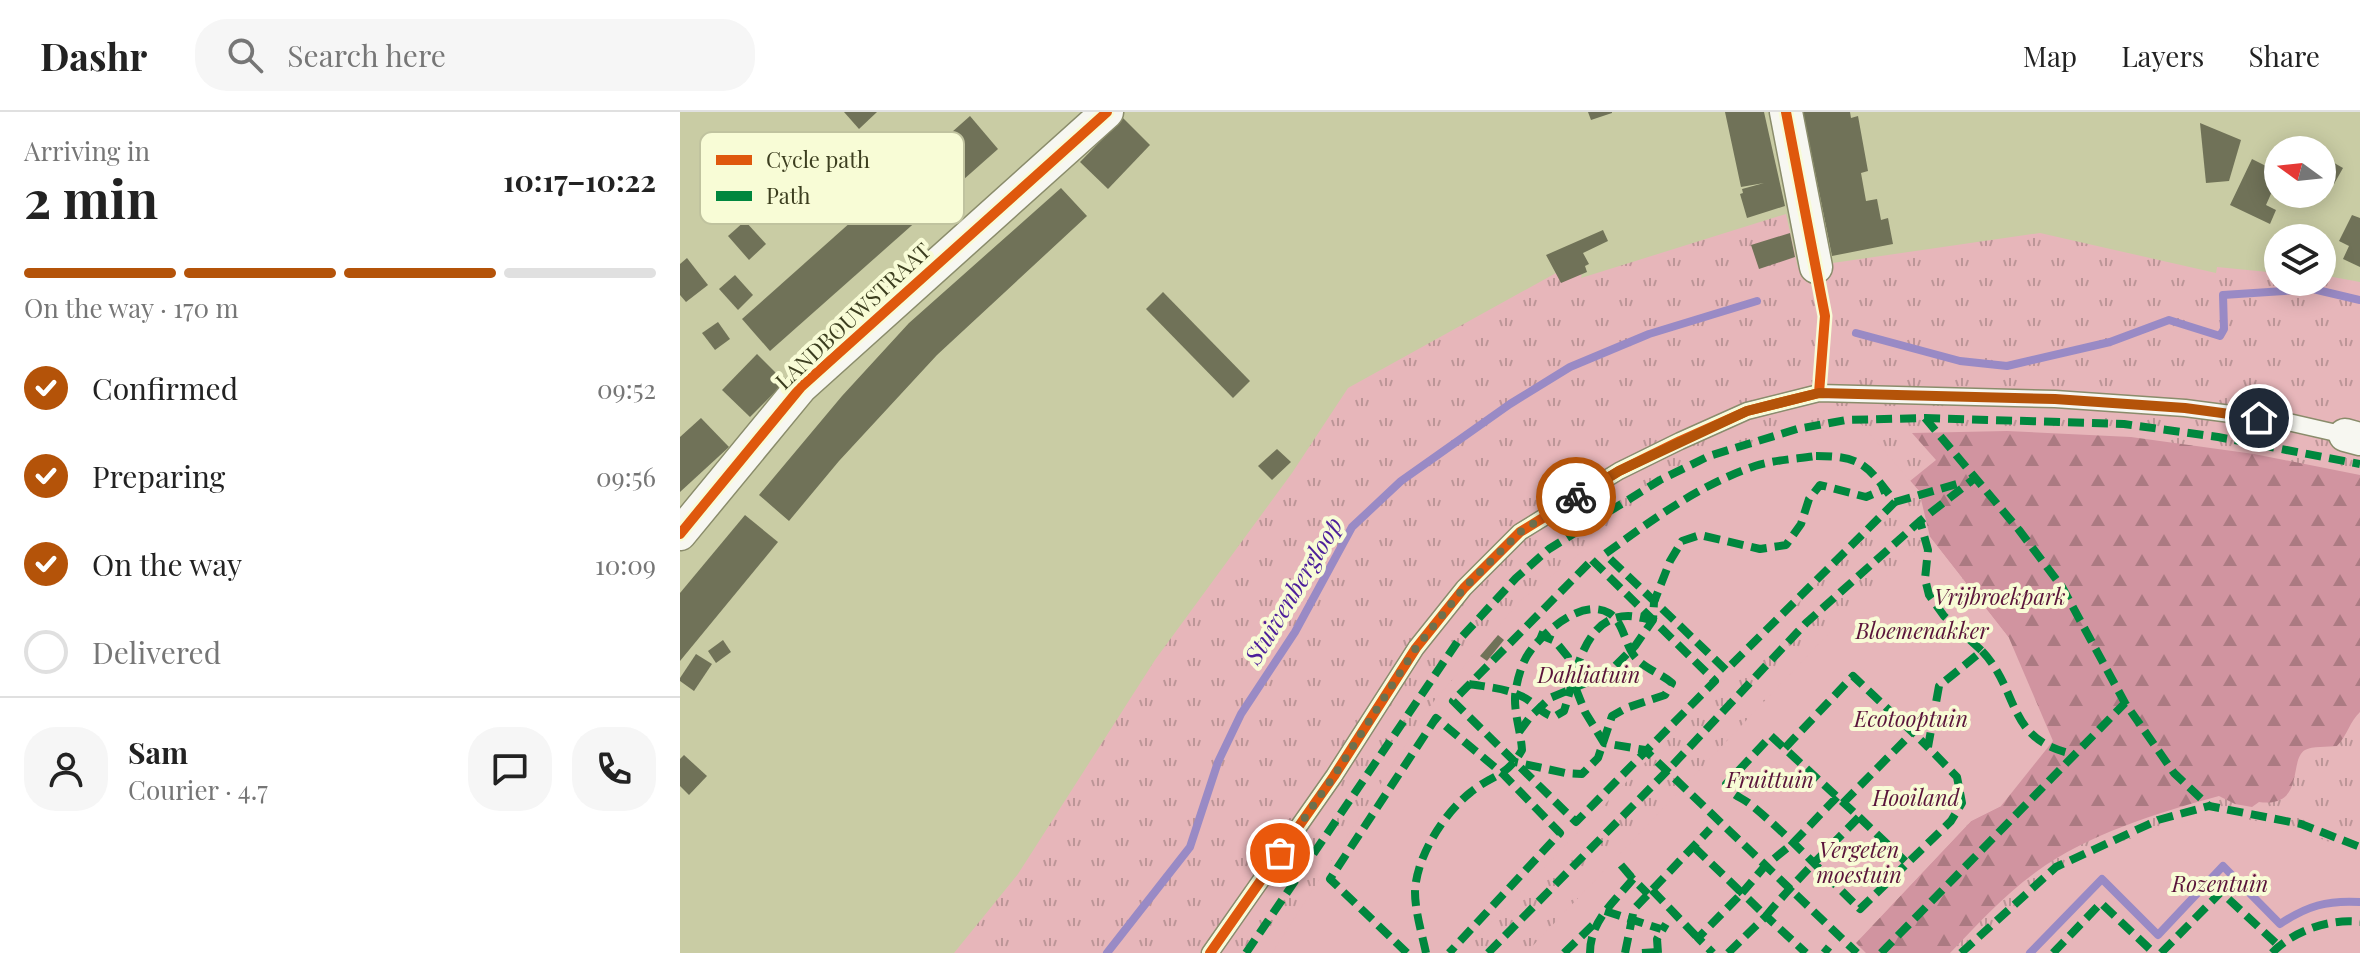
<!DOCTYPE html>
<meta charset="utf-8">
<style>
body{margin:0;font-family:"Playfair Display",serif;background:#f6f6f6;color:#222;height:100vh;display:flex;flex-direction:column;font-size:30px;white-space:nowrap}
*{box-sizing:border-box;margin:0}
p{font-size:26px;color:#767676}
.icon{flex:none;width:44px;height:44px;fill:none;stroke:currentColor;stroke-width:2;stroke-linecap:round;stroke-linejoin:round}
.map{position:relative;flex:1;overflow:hidden}
.details{display:flex;flex-direction:column;background:#fff;width:680px}
.details>*{flex:none}
.needle{width:52px;rotate:285deg}
.buttons{position:absolute;left:1584px;top:24px;display:grid;gap:16px}
.buttons a{display:grid;place-items:center;width:72px;height:72px;border-radius:50%;background:#fff;box-shadow:0 4px 20px #0003;font-size:40px}
.pin{position:absolute;display:grid;place-items:center;width:68px;height:68px;color:#fff;margin:-34px;border:4px solid #fff;border-radius:50%;box-shadow:0 2px 8px #0007}
.courier{position:absolute;display:grid;place-items:center;width:80px;height:80px;margin:-40px;border:6px solid #b45309;border-radius:50%;background:#fff;color:#222;box-shadow:0 2px 10px #0007}
.summary em{font-style:normal;font-weight:700}
.summary div{display:flex;flex-direction:column-reverse}
.summary{display:flex;align-items:center;justify-content:space-between;height:136px;padding:0 24px}
h1{font-size:52px;font-weight:700;line-height:60px}
.bar{display:grid;grid-template-columns:repeat(4,1fr);gap:12px 8px;align-content:center;height:96px;padding:0 24px}
.bar i{height:10px;border-radius:6px;background:#e0e0e0}
.bar .selected{background:#b45309}
.bar p{grid-column:span 4}
.line{display:flex;align-items:center;gap:20px;padding:0 24px;border-top:2px solid #e0e0e0}
.line div{flex:1}
.round{display:grid;place-items:center;flex:none;width:84px;height:84px;border-radius:32px;background:#f6f6f6}
ol{padding:0 24px;list-style:none}
li{display:flex;align-items:center;gap:24px;height:88px}
li p{margin-inline-start:auto}
li .icon{padding:8px;border-radius:50%;background:#b45309;color:#fff;stroke-width:4}
li:last-child{color:#767676}
li i{width:44px;height:44px;border:4px solid #e0e0e0;border-radius:50%}
header{display:flex;align-items:center;gap:48px;box-sizing:border-box;height:112px;padding:0 40px;background:#fff;border-bottom:2px solid #e0e0e0}
header strong{font-size:38px}
nav{display:flex;gap:44px;margin-inline-start:auto;font-size:28px}
.search{width:560px;height:72px;background:#f6f6f6;display:flex;align-items:center;gap:20px;box-sizing:border-box;padding:0 28px;border-radius:32px;color:#767676;font-size:30px}
main{display:flex;flex:1;min-height:0}
.map>svg:first-child{display:block}
.grass{fill:url(#grass-tufts)}
.forest{fill:url(#forest-firs)}
.garden{fill:#e7b6ba}
.lines{fill:none;stroke-linecap:round;stroke-linejoin:round}
.stream{stroke:#998ac5;stroke-width:8}
.building{fill:#707258}
.service-casing{stroke:#8a8c6b;stroke-width:19}
.minor-casing{stroke:#8a8c6b;stroke-width:35}
.service{stroke:#f7f7f1;stroke-width:16}
.minor{stroke:#f7f7f1;stroke-width:32}
.quiet{stroke:#00873e;stroke-width:8;stroke-dasharray:16 8;stroke-linecap:butt}
.cycleway-casing{stroke:#f8fcd6;stroke-width:15}
.cycleway{stroke:#df580d;stroke-width:10}
.done{stroke:#6d704e;stroke-width:8;stroke-dasharray:0 14.4}
.route{stroke:#b45309;stroke-width:10}
.labels{text-anchor:middle;stroke-width:8;stroke-linejoin:round;paint-order:stroke}
.street-label{font-size:22px;fill:#3c3e1f;stroke:#f8fcd6}
.park-label{font-size:22px;font-style:italic;fill:#5a143a;stroke:#f8fcd6}
.water-label{font-size:24px;font-style:italic;fill:#4c1f9a;stroke:#f8fcd6}
.key{fill:#f8fcd6;stroke:#c0c39f;stroke-width:2}
.key-label{font-size:22px;fill:#3c3e1f}
</style>
<header>
<strong>Dashr</strong>
<div class="search"><svg class="icon" aria-label="search" viewBox="0 0 24 24"><circle cx="10" cy="10" r="6"/><path d="M15 15l6 6"/></svg>Search here</div>
<nav><a>Map</a><a>Layers</a><a>Share</a></nav>
</header>
<main>
<section class="details">
<div class="summary"><div><h1>2 min</h1><p>Arriving in</p></div><em>10:17–10:22</em></div>
<div class="bar"><i class="selected"></i><i class="selected"></i><i class="selected"></i><i></i><p>On the way · 170 m</p></div>
<ol>
<li><svg class="icon" aria-label="check" viewBox="0 0 24 24"><path d="M5 12l5 5 9-10"/></svg>Confirmed<p>09:52</p></li>
<li><svg class="icon" aria-label="check" viewBox="0 0 24 24"><path d="M5 12l5 5 9-10"/></svg>Preparing<p>09:56</p></li>
<li><svg class="icon" aria-label="check" viewBox="0 0 24 24"><path d="M5 12l5 5 9-10"/></svg>On the way<p>10:09</p></li>
<li><i></i>Delivered</li>
</ol>
<div class="line" style="height:144px"><a class="round"><svg class="icon" aria-label="person" viewBox="0 0 24 24"><circle cx="12" cy="8" r="4"/><path d="M4 21q1-7 8-7t8 7"/></svg></a><div><b>Sam</b><p>Courier · 4.7</p></div><a class="round"><svg class="icon" aria-label="chat" viewBox="0 0 24 24"><path d="M4 5h16v11H9l-5 4z"/></svg></a><a class="round"><svg class="icon" aria-label="phone" viewBox="0 0 24 24"><path d="M5 4h4l2 5-3 2q2 4 5 5l2-3 5 2v4C11 20 4 13 5 4z"/></svg></a></div>
</section>
<div class="map">
<svg width="1680" height="841" viewBox="0 0 1680 841">
<defs>
<pattern id="grass-tufts" width="24" height="20" patternUnits="userSpaceOnUse" patternTransform="scale(2)"><rect width="24" height="20" fill="#e7b6ba"/><path d="M3 7l-1-3M5 7V3M7 7l1-3M15 17l-1-3M17 17v-4M19 17l1-3" fill="none" stroke="#bc9597"/></pattern>
<pattern id="forest-firs" width="22" height="20" patternUnits="userSpaceOnUse" patternTransform="scale(2)"><rect width="22" height="20" fill="#d194a0"/><path d="M5 1l3.5 6h-7zM16 11l3.5 6h-7z" fill="#ab7a82"/></pattern>
</defs>
<rect width="100%" height="100%" fill="#c9cca4"/>
<polygon class="grass" points="1106,102 1118,156 1360,121 1536,161 1537,155 1598,161 1598,170 1642,170 1642,163 1680,170 1680,841 274,841 338,762 475,548 612,361 668,276 905,145 901,166"/>
<path class="forest" d="M1327 319 1451 325 1574 342 1680 363V600C1670 609 1667 624 1657 634 1648 635 1632 634 1625 638 1608 648 1626 696 1579 690L1572 695 1555 692 1539 684C1477 701 1408 722 1356 760 1324 783 1297 813 1270 841H1186L1176 831 1291 709 1321 694 1329 526 1250 425 1239 379 1230 369 1256 348 1232 321Z"/>
<g class="garden">
<polygon points="1181,312 1239,379 1150,458 782,841 592,841 754,589 840,489 1006,357 1104,325"/>
<polygon points="1250,425 1329,526 1373,629 1321,694 1291,709 1166,841 846,841 1150,520 1203,467"/>
<polygon points="1535,702 1611,715 1680,742 1680,841 1292,841 1375,767 1436,731"/>
</g>
<g class="lines">
<g class="stream">
<polyline points="1176,221 1280,249 1327,254 1430,230 1489,208 1540,224 1544,217 1543,183 1633,177 1680,188"/>
<polyline points="427,841 510,735 538,650 561,602 615,520 672,415 721,369 830,292 890,255 969,222 1077,189"/>
<path d="M1350 841 1422 767 1478 823 1543 754 1600 812C1627 794 1647 788 1680 790"/>
</g>
</g>
<g class="building">
<polygon points="164,0 197,0 179,17"/>
<polygon points="908,0 932,0 932,1 911,8"/>
<polygon points="1045,0 1084,0 1105,94 1067,106 1060,82 1063,81 1062,77 1084,71 1061,75"/>
<polygon points="1123,0 1170,0 1171,6 1178,4 1188,59 1181,61 1186,89 1197,87 1201,108 1208,106 1213,132 1152,144"/>
<polygon points="290,4 318,37 90,239 62,207"/>
<polygon points="443,6 470,33 428,77 400,50"/>
<polygon points="1520,11 1561,28 1549,69 1526,71"/>
<polygon points="1642,44 1663,56 1654,72 1642,65"/>
<polygon points="1572,47 1598,60 1598,77 1594,75 1586,93 1596,98 1590,112 1550,93"/>
<polygon points="381,76 407,104 257,243 159,349 109,409 79,383 162,284 229,211"/>
<polygon points="1672,103 1680,106 1680,155 1663,147 1669,134 1659,129"/>
<polygon points="65,109 86,132 69,148 48,124"/>
<polygon points="923,118 928,129 903,141 909,152 905,154 907,160 881,171 866,143"/>
<polygon points="1110,121 1115,145 1079,157 1071,133"/>
<polygon points="7,146 28,173 6,190 0,183 0,152"/>
<polygon points="55,163 73,183 58,198 39,177"/>
<polygon points="483,180 570,269 553,286 466,197"/>
<polygon points="38,210 50,227 35,238 22,221"/>
<polygon points="77,242 105,270 70,305 42,278"/>
<polygon points="21,306 49,335 0,380 0,325"/>
<polygon points="597,337 611,350 592,368 578,354"/>
<polygon points="65,403 98,430 0,549 0,481"/>
<polygon points="818,523 824,528 807,549 800,544"/>
<polygon points="43,528 51,540 36,551 28,539"/>
<polygon points="16,542 32,552 14,579 0,569 0,566"/>
<polygon points="4,643 27,664 9,683 0,674 0,647"/>
</g>
<g class="lines">
<defs>
<polyline id="service" points="530,841 654,664 736,536 784,476 840,420 939,359 1000,329 1067,299 1139,281 1375,287 1505,296 1604,309 1665,323"/>
<g id="minor">
<polyline points="1106,0 1136,155"/>
<polyline points="1665,323 1680,327"/>
<polyline points="0,422 121,275 427,0"/>
</g>
</defs>
<use href="#service" class="service-casing"/>
<use href="#minor" class="minor-casing"/>
<use href="#service" class="service"/>
<use href="#minor" class="minor"/>
<g class="quiet">
<polyline points="1245,306 1339,418 1382,475 1445,591 1494,661 1529,694"/>
<path d="M1136 344C1184 344 1187 354 1215 390L1046 558 925 442C972 408 1019 373 1075 354 1093 348 1116 347 1136 344Z"/>
<polyline points="1215,390 1284,370"/>
<polygon points="912,448 1035,569 896,710 773,589"/>
<polyline points="858,522 875,529 888,545 892,567 905,600 924,631 965,638 1177,841"/>
<path d="M1302 539C1340 579 1326 628 1393 642"/>
<path d="M789 572C806 575 825 576 841 584 854 589 859 601 874 605L884 599C895 566 903 504 948 504 956 504 965 507 973 508"/>
<polyline points="839,620 850,605 870,586 927,562 955,534 973,508 974,490 990,449 1002,429 1020,423 1080,437 1106,433 1121,412 1129,387 1140,373 1186,385 1205,377"/>
<polyline points="1105,636 1173,564 1248,635"/>
<path d="M1157 685 1112 732 1085 754 1062 781 1086 804C1115 769 1147 738 1179 705L1091 624 1046 672C1051 683 1061 685 1070 692 1107 722 1145 763 1180 797L1271 709 1282 691 1277 665 1248 635 1259 574 1302 539 1264 504 1249 483 1245 467 1248 438 1240 409"/>
<polyline points="1163,691 1233,620"/>
<polyline points="1179,705 1227,751"/>
<polyline points="1014,735 1062,781 1018,826 1033,841"/>
<polyline points="941,753 953,767"/>
<polyline points="972,778 1018,826"/>
<polyline points="925,799 981,817"/>
<polyline points="566,841 778,529 836,466 869,437 980,368 1029,344 1117,317 1166,308 1245,306 1444,312 1538,325 1680,352"/>
<polyline points="727,841 650,767 756,606 823,662 880,721 769,841"/>
<path d="M746 841C742 822 735 799 735 780 736 745 764 701 791 680 813 662 826 666 842 638 841 619 832 596 836 577 838 564 843 548 851 538 866 518 903 486 929 501 941 508 944 525 950 537 959 556 978 559 992 571L985 583 946 596 932 604 918 646 902 662 885 661 835 650"/>
<polyline points="808,841 988,658 1126,511 1240,409 1295,366"/>
<polyline points="884,841 915,811"/>
<path d="M910 841C910 809 934 790 953 767L968 782"/>
<polyline points="945,841 954,797 1030,717"/>
<polyline points="962,841 978,840"/>
<polyline points="978,841 977,827 986,812"/>
<polyline points="1048,841 1086,804 1126,841"/>
<polyline points="1144,841 1149,835"/>
<polyline points="1201,841 1445,591"/>
<polyline points="1281,841 1376,755 1478,708 1529,694 1621,712 1680,735"/>
<polyline points="1373,841 1421,791 1474,841"/>
<polyline points="1481,841 1541,780 1599,834"/>
<path d="M1592 841C1613 819 1650 806 1680 810"/>
</g>
<defs>
<g id="cycleway">
<polyline points="0,422 121,275 427,0"/>
<polyline points="530,841 654,664 736,536 784,476 840,420 939,359 1000,329 1067,299 1139,281 1145,204 1106,0"/>
</g>
</defs>
<use href="#cycleway" class="cycleway-casing"/>
<use href="#cycleway" class="cycleway"/>
</g>
<g class="lines">
<polyline class="done" points="600,741 654,664 736,536 784,476 840,420 896,385"/>
<polyline class="route" points="896,385 939,359 1067,299 1139,281 1375,287 1505,296 1579,306"/>
</g>
<g class="labels">
<g class="street-label">
<text transform="translate(173 204) rotate(-43)" y="8">LANDBOUWSTRAAT</text>
</g>
<g class="park-label">
<text x="1320" y="493">Vrijbroekpark</text>
<text x="1242" y="527">Bloemenakker</text>
<text x="909" y="571">Dahliatuin</text>
<text x="1231" y="615">Ecotooptuin</text>
<text x="1090" y="676">Fruittuin</text>
<text x="1236" y="694">Hooiland</text>
<text x="1179" y="746">Vergeten<tspan x="1179" dy="25">moestuin</tspan></text>
<text x="1540" y="780">Rozentuin</text>
</g>
<g class="water-label">
<text transform="translate(614 479) rotate(-59)" y="8">Stuivenbergloop</text>
</g>
</g>
<rect x="20" y="20" width="264" height="92" rx="12" class="key"/>
<rect x="36" y="43" width="36" height="10" fill="#df580d"/>
<rect x="36" y="79" width="36" height="10" fill="#00873e"/>
<g class="key-label">
<text x="86" y="56">Cycle path</text>
<text x="86" y="92">Path</text>
</g>
</svg>
<div class="buttons">
<a><svg class="needle" viewBox="-14 -14 28 28"><path d="M0-13l5 13h-10z" fill="#e53935"/><path d="M0 13l5-13h-10z" fill="#767676"/></svg></a>
<a><svg class="icon" aria-label="layers" viewBox="0 0 24 24"><path d="M12 4l9 5-9 5-9-5zM3 14l9 5 9-5"/></svg></a>
</div>
<div class="pin" style="left:600px;top:741px;background:#ea580c"><svg class="icon" aria-label="bag" viewBox="0 0 24 24"><path d="M5 8h14l-1 12H6zM9 8a3 3 0 0 1 6 0"/></svg></div>
<div class="pin" style="left:1579px;top:306px;background:#1f2937"><svg class="icon" aria-label="home" viewBox="0 0 24 24"><path d="M3 11l9-7 9 7M6 9v11h12V9"/></svg></div>
<div class="courier" style="left:896px;top:385px"><svg class="icon" aria-label="bike" viewBox="0 0 24 24"><circle cx="6" cy="16" r="4"/><circle cx="18" cy="16" r="4"/><path d="M6 16l4-8h5l3 8M10 8l3 8H6M13 5h3"/></svg></div>
</div>
</main>
